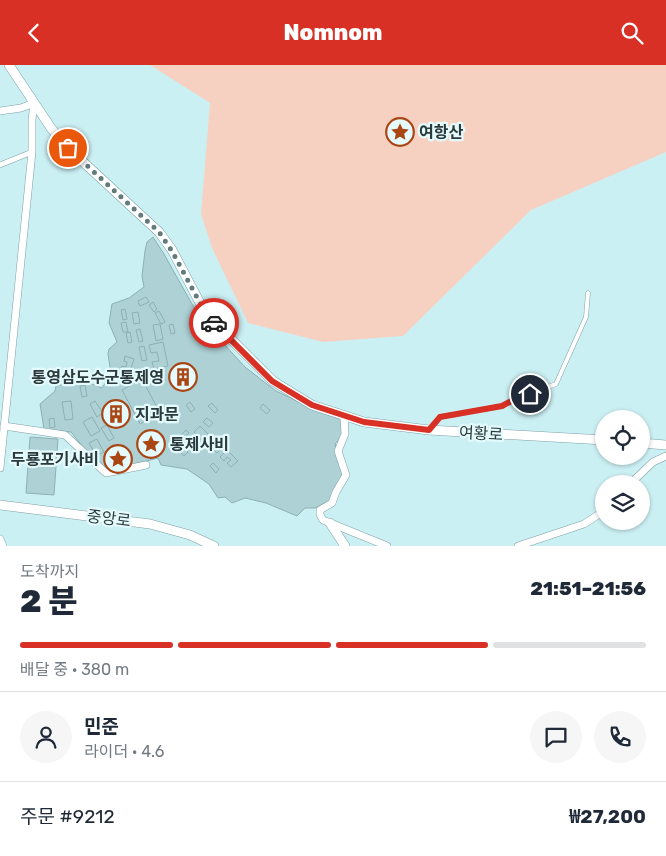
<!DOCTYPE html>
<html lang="ko">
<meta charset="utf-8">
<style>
body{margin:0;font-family:Rubik,"Noto Sans KR",sans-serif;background:#f6f6f7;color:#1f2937;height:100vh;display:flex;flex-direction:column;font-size:19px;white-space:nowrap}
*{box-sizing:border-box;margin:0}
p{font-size:16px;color:#747a83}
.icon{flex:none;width:28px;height:28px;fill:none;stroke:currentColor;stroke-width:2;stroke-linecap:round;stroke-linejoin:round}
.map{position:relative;height:481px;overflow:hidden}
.sheet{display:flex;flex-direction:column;background:#fff;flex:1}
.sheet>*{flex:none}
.controls{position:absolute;left:595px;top:345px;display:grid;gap:10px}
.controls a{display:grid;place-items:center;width:55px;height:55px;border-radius:50%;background:#fff;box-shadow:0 1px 4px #0004;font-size:25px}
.pin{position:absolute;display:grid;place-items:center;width:42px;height:42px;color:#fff;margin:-21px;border:2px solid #fff;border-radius:50%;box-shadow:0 1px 5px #0007}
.courier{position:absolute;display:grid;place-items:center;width:50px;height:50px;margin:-25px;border:4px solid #d93025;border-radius:50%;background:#fff;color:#222;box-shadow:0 1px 6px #0007}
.head em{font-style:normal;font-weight:800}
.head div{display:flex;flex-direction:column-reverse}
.head{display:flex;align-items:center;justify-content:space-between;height:85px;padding:0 20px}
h1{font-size:32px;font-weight:800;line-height:38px}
.bar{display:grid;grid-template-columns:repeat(4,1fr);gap:8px 5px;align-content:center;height:60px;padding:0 20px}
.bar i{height:6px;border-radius:4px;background:#e0e1e3}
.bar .current{background:#d93025}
.bar p{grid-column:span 4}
.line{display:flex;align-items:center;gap:12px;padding:0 20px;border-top:1px solid #e0e1e3}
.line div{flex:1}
.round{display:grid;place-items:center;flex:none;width:52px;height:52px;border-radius:26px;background:#f6f6f7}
header{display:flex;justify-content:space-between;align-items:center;height:65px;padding:0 20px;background:#d93025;color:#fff;font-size:22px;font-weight:800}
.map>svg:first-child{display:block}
.green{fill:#f6d1c2}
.building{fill:#add1d5;stroke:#8db0b4}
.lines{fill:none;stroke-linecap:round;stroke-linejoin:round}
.service-casing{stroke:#7ea1a5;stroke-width:5}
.pedestrian-casing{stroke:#7ea1a5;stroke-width:6}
.minor-casing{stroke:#7ea1a5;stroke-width:8}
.tertiary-casing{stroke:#7ea1a5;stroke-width:10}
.service{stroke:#fff;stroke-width:4}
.pedestrian{stroke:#fff;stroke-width:5}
.minor{stroke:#fff;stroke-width:7}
.tertiary{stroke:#fff;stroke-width:9}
.done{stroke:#637a7c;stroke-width:5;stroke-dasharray:0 9}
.route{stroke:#d93025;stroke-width:6}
.labels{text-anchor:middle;stroke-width:4.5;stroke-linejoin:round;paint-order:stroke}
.poi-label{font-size:16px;font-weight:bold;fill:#2b3a3b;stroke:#e4fafd;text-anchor:start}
.street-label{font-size:16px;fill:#2b3a3b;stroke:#e4fafd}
</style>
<header><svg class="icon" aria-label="back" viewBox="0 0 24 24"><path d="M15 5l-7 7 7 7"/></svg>Nomnom<svg class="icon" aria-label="search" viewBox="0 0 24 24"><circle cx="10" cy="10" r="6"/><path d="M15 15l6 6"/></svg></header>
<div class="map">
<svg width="666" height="481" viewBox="0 0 666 481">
<rect width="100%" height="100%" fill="#cbf0f4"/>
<polygon class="green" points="150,0 666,0 666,87 531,145 403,271 323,277 248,258 212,183 201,149 210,38"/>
<g class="building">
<polygon points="153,172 164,189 192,239 211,265 245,302 276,326 320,347 343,355 343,370 335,379 345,410 333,434 315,443 305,443 297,451 266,438 245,433 232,438 225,432 218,433 209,419 187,404 161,400 158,393 111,405 104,405 91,392 71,367 44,364 40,339 55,326 56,321 81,315 102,323 111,309 108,289 109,284 117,277 109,258 112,239 129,233 144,222 142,211 145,186 147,177"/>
<polygon points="146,232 149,237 140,241 138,236"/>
<polygon points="153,237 157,244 154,247 149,240"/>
<polygon points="125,244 127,254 123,255 121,245"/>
<polygon points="159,246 165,257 161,259 155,248"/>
<polygon points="138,247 140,258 134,259 132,248"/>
<polygon points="126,257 128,267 123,267 121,258"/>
<polygon points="160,259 163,274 156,276 153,260"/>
<polygon points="173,259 175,268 171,269 169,260"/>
<polygon points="140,264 143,276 139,277 136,265"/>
<polygon points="130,267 132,277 128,278 126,268"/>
<polygon points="163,277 168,301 154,304 152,297 159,296 157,287 151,288 149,280"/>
<polygon points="144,281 147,295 142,296 139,282"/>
<polygon points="125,291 134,294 129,309 120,306 122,301 126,302 127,297 124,296"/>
<polygon points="142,314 160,348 140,359 122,325"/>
<polygon points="85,320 87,331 82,332 80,321"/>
<polygon points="71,336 73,354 65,355 62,337"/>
<polygon points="95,336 103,348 97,352 90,339"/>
<polygon points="190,337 195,344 191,347 186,340"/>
<polygon points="212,338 218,345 215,348 208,341"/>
<polygon points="263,339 270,345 267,349 260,343"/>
<polygon points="92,352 100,366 91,371 83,357"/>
<polygon points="54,353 55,362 50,363 49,354"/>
<polygon points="207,353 213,358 209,362 203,357"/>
<polygon points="107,360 114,373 109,376 101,363"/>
<polygon points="200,361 213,374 206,380 194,367"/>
<polygon points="186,365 189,368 179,378 188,387 184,391 172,379"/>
<polygon points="30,372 58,374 54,430 26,428"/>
<polygon points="97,374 104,387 96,391 89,378"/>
<polygon points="215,374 223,382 217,388 209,380"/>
<polygon points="227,385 238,396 231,402 227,398 231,395 227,392 224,396 220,392"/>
<polygon points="213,398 219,404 216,408 210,401"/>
</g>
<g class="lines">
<defs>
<polyline id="service" points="431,364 440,352 502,341 515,334 556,319 586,252 588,228"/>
<polyline id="pedestrian" points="0,100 32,87"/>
<g id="minor">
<polyline points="0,46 21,43 34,38 32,55 32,87 0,403"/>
<polyline points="344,352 345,369 338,386 346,410 336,427 332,438 320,445 320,450 323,455 387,481"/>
<polyline points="4,361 65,370 106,408 146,400"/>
<polyline points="630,419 653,397 666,391"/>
<polyline points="0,474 3,481"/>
<polyline points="518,481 584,459 604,446"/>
</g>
<g id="tertiary">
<polyline points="9,0 51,63 68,83 159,167 172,185 200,238 212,255 273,316 312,340 364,357 429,365 604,375"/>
<polyline points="641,378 666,380"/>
<polyline points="0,440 150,459 190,470 214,481"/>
<polyline points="330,458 345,481"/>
</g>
</defs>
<use href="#service" class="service-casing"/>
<use href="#pedestrian" class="pedestrian-casing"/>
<use href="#minor" class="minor-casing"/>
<use href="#tertiary" class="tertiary-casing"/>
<use href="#service" class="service"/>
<use href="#pedestrian" class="pedestrian"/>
<use href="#minor" class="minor"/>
<use href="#tertiary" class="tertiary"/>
</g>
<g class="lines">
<polyline class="done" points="68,83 159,167 172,186 200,238 214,258"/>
<polyline class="route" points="214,258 272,316 312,340 364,357 429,365 440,352 502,341 515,334 530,329"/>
</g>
<defs>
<symbol id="sight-ring" viewBox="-11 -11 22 22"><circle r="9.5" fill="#e4fafd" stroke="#aa4614" stroke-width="1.5"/><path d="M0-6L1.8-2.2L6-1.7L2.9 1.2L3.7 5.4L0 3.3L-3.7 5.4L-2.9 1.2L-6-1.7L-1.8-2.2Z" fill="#aa4614"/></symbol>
<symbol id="building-ring" viewBox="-11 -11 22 22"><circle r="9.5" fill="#e4fafd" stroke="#aa4614" stroke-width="1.5"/><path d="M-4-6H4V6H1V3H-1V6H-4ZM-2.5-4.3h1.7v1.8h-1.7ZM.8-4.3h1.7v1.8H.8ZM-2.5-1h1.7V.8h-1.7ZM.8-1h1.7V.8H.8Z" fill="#aa4614"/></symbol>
</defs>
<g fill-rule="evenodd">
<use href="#sight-ring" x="384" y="51" width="32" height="32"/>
<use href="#building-ring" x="167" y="296" width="32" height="32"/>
<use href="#building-ring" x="100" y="333" width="32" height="32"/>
<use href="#sight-ring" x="135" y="363" width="32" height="32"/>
<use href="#sight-ring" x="102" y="378" width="32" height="32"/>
</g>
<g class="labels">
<g class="poi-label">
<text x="419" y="73">여항산</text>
<text x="164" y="318" text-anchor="end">통영삼도수군통제영</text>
<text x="135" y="355">지과문</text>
<text x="170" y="385">통제사비</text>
<text x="99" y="400" text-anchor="end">두룡포기사비</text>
</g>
<g class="street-label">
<text transform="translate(481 368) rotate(3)" y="6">여황로</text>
<text transform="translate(109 453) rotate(7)" y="6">중앙로</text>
</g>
</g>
</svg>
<div class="controls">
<a><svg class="icon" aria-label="locate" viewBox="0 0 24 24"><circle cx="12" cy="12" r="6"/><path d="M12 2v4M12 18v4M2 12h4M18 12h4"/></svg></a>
<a><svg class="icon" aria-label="layers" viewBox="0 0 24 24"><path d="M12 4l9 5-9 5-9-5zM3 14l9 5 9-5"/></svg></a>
</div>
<div class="pin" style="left:68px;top:83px;background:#ea580c"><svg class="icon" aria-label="bag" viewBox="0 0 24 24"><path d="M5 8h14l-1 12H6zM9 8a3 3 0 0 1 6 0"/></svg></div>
<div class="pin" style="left:530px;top:329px;background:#1f2937"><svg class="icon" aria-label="home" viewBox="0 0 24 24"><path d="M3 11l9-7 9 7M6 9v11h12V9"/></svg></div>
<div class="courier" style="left:214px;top:258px"><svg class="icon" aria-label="car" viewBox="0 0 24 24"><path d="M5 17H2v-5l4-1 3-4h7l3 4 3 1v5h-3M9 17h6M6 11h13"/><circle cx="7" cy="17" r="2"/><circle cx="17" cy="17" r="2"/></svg></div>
</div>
<section class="sheet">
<div class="head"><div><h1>2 분</h1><p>도착까지</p></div><em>21:51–21:56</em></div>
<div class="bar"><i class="current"></i><i class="current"></i><i class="current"></i><i></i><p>배달 중 · 380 m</p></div>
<div class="line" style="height:90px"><a class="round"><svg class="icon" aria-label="person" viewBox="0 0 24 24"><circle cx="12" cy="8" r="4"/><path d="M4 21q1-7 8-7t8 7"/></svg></a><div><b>민준</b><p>라이더 · 4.6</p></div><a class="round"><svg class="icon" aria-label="chat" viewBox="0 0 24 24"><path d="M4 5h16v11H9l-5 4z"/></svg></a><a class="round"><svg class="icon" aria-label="phone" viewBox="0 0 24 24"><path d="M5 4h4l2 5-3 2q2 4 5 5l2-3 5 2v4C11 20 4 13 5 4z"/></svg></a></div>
<div class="line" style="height:65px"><div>주문 #9212</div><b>₩27,200</b></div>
</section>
